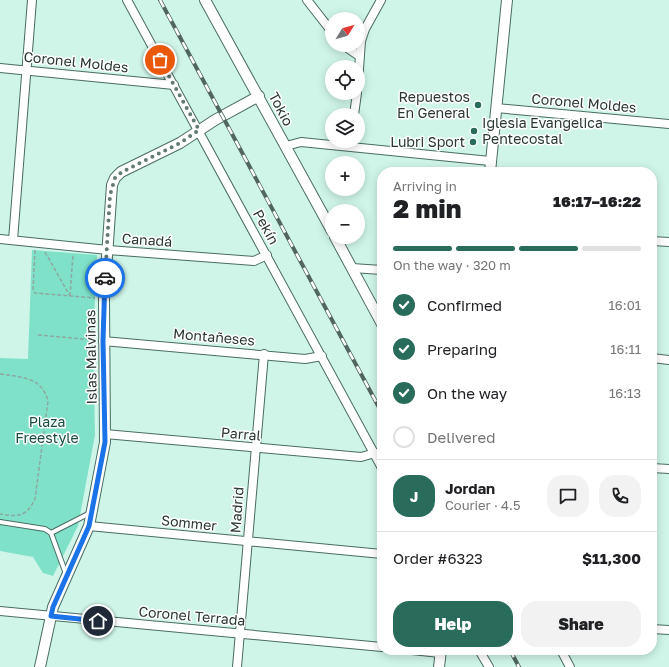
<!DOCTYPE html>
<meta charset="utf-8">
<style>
body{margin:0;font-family:"Golos Text",sans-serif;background:#f2f2f2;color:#202124;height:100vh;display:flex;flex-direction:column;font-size:15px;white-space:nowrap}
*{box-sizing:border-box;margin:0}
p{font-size:13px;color:#757577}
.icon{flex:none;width:22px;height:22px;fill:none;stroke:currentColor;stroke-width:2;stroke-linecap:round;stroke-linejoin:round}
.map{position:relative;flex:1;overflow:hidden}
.details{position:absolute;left:377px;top:167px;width:280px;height:488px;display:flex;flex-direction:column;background:#fff;border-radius:16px;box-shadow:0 2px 10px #0003}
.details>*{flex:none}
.needle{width:26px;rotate:53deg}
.controls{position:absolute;left:325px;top:12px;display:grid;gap:8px}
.controls a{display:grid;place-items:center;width:40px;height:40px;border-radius:50%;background:#fff;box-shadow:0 2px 10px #0003;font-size:20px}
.pin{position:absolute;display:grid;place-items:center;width:34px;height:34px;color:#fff;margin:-17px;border:2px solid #fff;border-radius:50%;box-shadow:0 1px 4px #0007}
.courier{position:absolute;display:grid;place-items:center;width:40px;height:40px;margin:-20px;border:3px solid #1a73e8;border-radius:50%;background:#fff;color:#222;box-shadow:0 1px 5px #0007}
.head em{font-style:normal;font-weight:800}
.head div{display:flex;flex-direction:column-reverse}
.head{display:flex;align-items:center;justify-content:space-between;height:68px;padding:0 16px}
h1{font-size:26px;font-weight:800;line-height:30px}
.bar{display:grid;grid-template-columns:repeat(4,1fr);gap:6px 4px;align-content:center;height:48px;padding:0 16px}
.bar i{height:5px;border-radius:3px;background:#e0e0e0}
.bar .on{background:#296c5c}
.bar p{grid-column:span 4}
.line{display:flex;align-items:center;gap:10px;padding:0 16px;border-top:1px solid #e0e0e0}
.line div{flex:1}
.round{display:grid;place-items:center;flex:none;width:42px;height:42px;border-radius:16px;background:#f2f2f2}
ol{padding:0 16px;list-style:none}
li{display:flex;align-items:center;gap:12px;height:44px}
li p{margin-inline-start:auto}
li .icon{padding:4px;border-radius:50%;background:#296c5c;color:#fff;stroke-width:4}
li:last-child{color:#757577}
li i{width:22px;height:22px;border:2px solid #e0e0e0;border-radius:50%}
.cta{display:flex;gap:8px;margin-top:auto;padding:8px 16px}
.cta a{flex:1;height:46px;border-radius:16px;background:#296c5c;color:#fff;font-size:16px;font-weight:800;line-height:46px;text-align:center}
.cta a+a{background:#f2f2f2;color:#202124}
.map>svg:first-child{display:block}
.green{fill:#7fe2c8}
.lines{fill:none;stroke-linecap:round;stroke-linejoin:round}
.service-casing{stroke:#4a6c62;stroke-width:6}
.minor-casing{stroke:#4a6c62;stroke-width:10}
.tertiary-casing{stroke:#4a6c62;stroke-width:12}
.path{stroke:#8ca9a0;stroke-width:1.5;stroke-dasharray:4 2;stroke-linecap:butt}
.service{stroke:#fff;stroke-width:4}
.minor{stroke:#fff;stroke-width:8}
.tertiary{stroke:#fff;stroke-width:10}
.rail-casing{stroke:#516660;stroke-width:4}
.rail{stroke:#fff;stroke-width:2.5;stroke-dasharray:8;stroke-linecap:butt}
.done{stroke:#627a73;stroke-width:4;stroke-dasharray:0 7.2}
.route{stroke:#1a73e8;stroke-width:5}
.poi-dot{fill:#296c5c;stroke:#fff;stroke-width:1.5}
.labels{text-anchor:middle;stroke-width:3;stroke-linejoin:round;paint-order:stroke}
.street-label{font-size:14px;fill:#283733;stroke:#fff}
.poi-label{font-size:14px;fill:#283733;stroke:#fff;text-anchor:end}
.park-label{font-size:14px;fill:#174b3f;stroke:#fff}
</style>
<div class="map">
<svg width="669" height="667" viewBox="0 0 669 667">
<rect width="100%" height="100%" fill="#cff5e9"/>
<polygon class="green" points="32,250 97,255 93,341 95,435 78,526 53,576 43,573 33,557 0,551 0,358 28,359"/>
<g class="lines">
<defs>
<g id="service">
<polyline points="0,522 45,529 51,533 66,574"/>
<polyline points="51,533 90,513"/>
</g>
<g id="minor">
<polyline points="127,0 382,468"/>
<polyline points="307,0 332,32"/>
<polyline points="343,45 359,56"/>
<polyline points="0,68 174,85"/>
<polyline points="358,83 361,41 365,29 381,0"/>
<polyline points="496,108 669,124"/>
<polyline points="354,115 357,93"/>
<polyline points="286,146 301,142 490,161"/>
<polyline points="0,239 108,250 254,261 267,255"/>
<polyline points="13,240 32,0"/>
<polyline points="652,241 669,242"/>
<polyline points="352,268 382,270"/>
<polyline points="103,341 305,359 322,356"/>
<polyline points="652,358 669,360"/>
<polyline points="105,434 361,457 375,453"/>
<polyline points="652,468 669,469"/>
<polyline points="89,526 382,554"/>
<polyline points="0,611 382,647"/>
<polyline points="652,629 669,630"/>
<polyline points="412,650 440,653"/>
<polyline points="479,650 489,667"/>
<polyline points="561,650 570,667"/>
<polyline points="237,667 264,354"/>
</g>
<g id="tertiary">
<polyline points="205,0 332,231"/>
<polyline points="490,172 507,0"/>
<polyline points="335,237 382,324"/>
<polyline points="40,667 53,607 89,526 105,442 104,299 112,185 115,178 121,172 180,143 215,120 259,96"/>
<polyline points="439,667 441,650"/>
</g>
</defs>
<use href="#service" class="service-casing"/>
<use href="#minor" class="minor-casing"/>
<use href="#tertiary" class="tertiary-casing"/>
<g class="path">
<polyline points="35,250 33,290 35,293 95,298"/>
<polyline points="45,252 70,296"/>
<polyline points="70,296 73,254"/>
<polyline points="38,335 95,340"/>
<path d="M0 374C21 377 42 377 48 401L35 499C26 517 19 517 0 514"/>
</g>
<use href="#service" class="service"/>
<use href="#minor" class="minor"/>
<use href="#tertiary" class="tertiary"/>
<defs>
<g id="rail">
<polyline points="160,0 382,413"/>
<polyline points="510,650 519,667"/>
</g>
</defs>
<use href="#rail" class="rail-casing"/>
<use href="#rail" class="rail"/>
</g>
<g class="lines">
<polyline class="done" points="105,278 110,195 115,178 122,172 180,143 199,130 160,60"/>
<polyline class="route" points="98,621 51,616 53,607 89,526 105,442 103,341 105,278"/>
</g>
<g class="poi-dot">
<circle cx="478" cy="105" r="4"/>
<circle cx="474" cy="131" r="4"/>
<circle cx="473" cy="142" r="4"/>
</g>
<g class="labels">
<g class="street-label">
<text transform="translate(76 62) rotate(6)" y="5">Coronel Moldes</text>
<text transform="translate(584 103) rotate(5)" y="5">Coronel Moldes</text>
<text transform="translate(281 109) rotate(62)" y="5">Tokio</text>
<text transform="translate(266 227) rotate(61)" y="5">Pekín</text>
<text transform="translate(147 240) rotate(4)" y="5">Canadá</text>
<text transform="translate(214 337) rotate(5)" y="5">Montañeses</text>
<text transform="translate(91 357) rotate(-91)" y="5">Islas Malvinas</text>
<text transform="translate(241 434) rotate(5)" y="5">Parral</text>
<text transform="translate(237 510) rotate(-86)" y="5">Madrid</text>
<text transform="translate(189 523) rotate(6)" y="5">Sommer</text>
<text transform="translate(192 616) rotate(5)" y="5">Coronel Terrada</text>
</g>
<g class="poi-label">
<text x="470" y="102">Repuestos<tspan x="470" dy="16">En General</tspan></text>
<text x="482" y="128" text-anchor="start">Iglesia Evangelica<tspan x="482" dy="16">Pentecostal</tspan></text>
<text x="465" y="147">Lubri Sport</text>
</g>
<g class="park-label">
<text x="47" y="427">Plaza<tspan x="47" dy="16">Freestyle</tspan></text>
</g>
</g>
</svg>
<div class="controls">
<a><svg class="needle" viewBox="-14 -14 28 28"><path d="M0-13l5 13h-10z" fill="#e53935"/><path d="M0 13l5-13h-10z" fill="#757577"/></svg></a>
<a><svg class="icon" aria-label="locate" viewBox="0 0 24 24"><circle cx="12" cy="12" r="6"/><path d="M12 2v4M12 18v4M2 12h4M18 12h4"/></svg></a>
<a><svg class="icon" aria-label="layers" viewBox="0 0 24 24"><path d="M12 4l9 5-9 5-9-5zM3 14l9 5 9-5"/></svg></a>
<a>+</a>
<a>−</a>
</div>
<div class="pin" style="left:160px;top:60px;background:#ea580c"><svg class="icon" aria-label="bag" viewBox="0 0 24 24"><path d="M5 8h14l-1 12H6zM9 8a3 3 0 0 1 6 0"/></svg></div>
<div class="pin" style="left:98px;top:621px;background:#1f2937"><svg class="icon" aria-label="home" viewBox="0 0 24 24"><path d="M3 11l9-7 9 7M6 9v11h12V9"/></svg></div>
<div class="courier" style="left:105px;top:278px"><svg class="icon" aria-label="car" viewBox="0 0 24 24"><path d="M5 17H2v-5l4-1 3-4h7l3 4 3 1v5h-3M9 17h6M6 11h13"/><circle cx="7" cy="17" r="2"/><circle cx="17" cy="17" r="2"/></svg></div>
<section class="details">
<div class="head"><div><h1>2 min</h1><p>Arriving in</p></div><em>16:17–16:22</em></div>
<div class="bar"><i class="on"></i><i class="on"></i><i class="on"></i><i></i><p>On the way · 320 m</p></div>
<ol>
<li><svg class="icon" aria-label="check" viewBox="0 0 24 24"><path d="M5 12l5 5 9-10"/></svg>Confirmed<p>16:01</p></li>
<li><svg class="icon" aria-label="check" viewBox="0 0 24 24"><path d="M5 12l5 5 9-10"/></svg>Preparing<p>16:11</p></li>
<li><svg class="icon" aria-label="check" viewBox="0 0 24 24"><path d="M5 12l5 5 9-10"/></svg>On the way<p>16:13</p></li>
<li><i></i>Delivered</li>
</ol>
<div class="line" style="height:72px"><b class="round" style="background:#296c5c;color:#fff">J</b><div><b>Jordan</b><p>Courier · 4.5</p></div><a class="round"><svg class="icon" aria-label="chat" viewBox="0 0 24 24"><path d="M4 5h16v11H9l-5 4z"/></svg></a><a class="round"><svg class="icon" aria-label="phone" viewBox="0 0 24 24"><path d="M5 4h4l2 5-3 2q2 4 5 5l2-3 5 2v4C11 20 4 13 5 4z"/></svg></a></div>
<div class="line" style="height:52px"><div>Order #6323</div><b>$11,300</b></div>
<div class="cta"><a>Help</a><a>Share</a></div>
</section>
</div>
